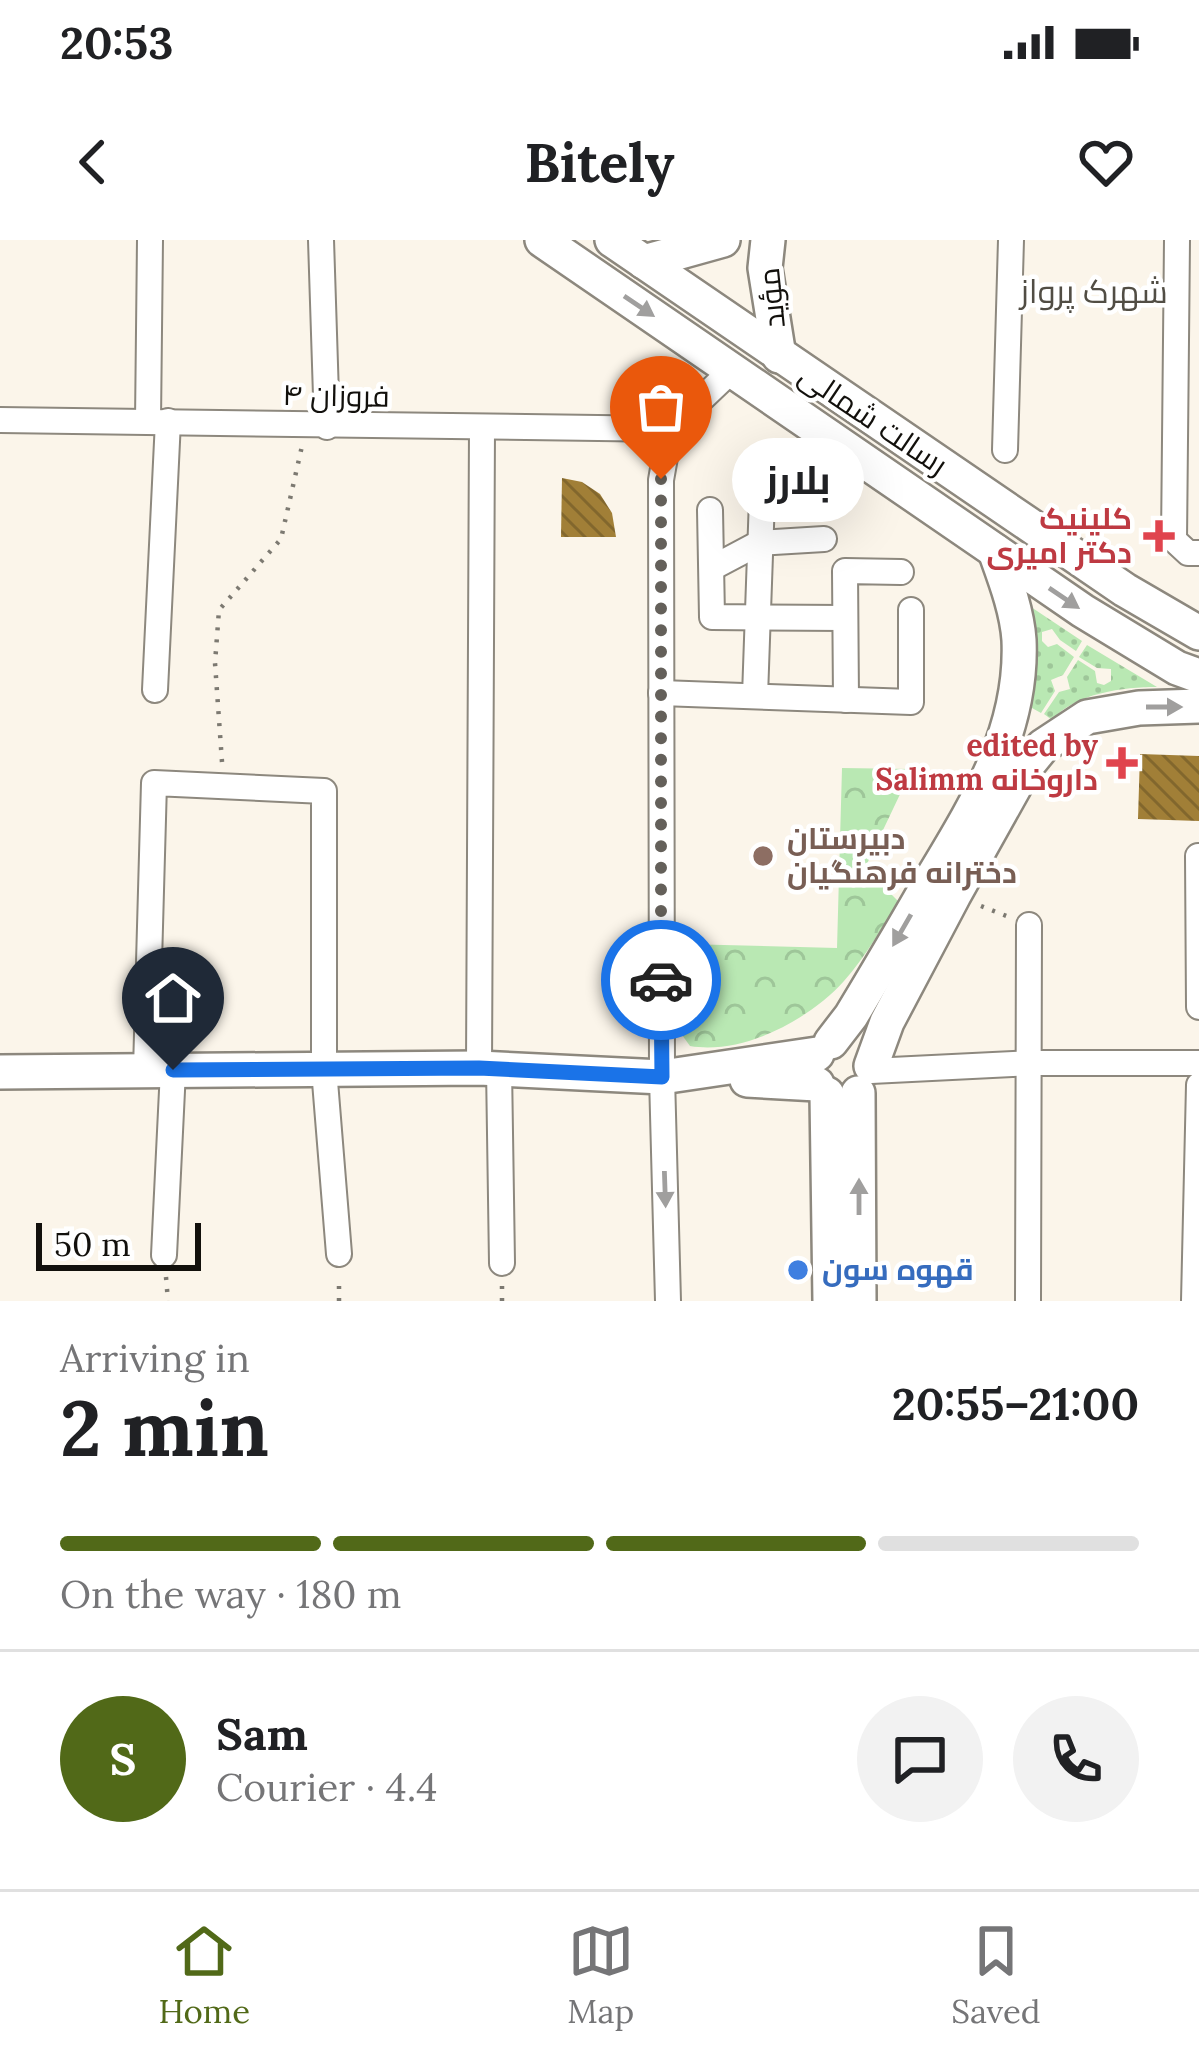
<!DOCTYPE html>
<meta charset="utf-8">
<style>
body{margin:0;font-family:Lora,Cairo,serif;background:#f2f2f2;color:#202124;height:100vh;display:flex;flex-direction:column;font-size:45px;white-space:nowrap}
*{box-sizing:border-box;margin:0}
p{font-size:39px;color:#757577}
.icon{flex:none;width:66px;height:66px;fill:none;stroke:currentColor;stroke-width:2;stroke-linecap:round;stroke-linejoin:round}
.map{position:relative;height:1061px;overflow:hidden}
.details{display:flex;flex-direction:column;background:#fff;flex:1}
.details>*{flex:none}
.scale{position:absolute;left:36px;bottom:30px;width:165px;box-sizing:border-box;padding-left:12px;border:6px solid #12100c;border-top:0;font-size:33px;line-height:42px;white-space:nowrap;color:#12100c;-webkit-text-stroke:9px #fff;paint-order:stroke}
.pin{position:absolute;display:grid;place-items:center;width:102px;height:102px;color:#fff;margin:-123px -51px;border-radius:50% 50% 50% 0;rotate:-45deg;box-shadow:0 0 12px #0007}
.pin .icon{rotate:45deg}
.courier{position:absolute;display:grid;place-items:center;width:120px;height:120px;margin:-60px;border:9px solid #1a73e8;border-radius:50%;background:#fff;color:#222;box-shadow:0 3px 15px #0007}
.bubble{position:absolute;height:84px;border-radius:42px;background:#fff;box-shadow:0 12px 48px #0002;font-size:39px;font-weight:700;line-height:84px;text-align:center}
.headline em{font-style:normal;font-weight:700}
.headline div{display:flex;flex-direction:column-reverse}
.headline{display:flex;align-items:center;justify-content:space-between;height:204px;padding:0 60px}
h1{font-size:78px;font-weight:700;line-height:90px}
.bar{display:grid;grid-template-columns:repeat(4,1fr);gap:18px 12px;align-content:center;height:144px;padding:0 60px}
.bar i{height:15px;border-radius:9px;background:#e0e0e0}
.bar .current{background:#516918}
.bar p{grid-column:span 4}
.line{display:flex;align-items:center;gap:30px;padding:0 60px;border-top:3px solid #e0e0e0}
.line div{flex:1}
.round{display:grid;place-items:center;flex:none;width:126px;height:126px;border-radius:63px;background:#f2f2f2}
.status{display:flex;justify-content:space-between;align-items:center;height:84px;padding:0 60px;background:#fff;direction:ltr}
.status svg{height:33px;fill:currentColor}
header{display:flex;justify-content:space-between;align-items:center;height:156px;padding:0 60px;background:#fff;font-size:54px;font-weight:700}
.menu{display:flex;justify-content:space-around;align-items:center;height:168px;border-top:3px solid #e0e0e0;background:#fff;font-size:33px;color:#757577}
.menu a{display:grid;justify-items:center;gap:6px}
.menu .current{color:#516918}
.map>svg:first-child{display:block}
.grass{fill:url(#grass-dots)}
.forest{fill:url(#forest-crowns)}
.building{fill:url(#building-back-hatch)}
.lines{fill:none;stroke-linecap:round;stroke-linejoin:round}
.street-casing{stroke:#8d887e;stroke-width:28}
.secondary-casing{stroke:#8d887e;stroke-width:38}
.path{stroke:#7c7971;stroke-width:4.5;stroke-dasharray:3 9;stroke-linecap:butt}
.street{stroke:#fff;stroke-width:24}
.secondary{stroke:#fff;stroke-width:33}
.oneway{fill:#a09f9e}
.done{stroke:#64605a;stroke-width:12;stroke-dasharray:0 21.6}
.route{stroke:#1a73e8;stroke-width:15}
.health-dot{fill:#e0444e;stroke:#fff;stroke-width:4.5}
.education-dot{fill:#8d6e63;stroke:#fff;stroke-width:4.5}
.shop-dot{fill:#3f7fe0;stroke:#fff;stroke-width:4.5}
.labels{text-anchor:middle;stroke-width:9;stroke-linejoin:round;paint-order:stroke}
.street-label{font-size:30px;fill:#12100c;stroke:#fff}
.health-label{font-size:30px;font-weight:bold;fill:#be3a42;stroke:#fff;text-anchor:end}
.education-label{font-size:30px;font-weight:bold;fill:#785e54;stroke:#fff;text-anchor:start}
.shop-label{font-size:30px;font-weight:bold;fill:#366cbe;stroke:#fff;text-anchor:start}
.neighbourhood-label{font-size:33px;fill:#514d44;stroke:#fff}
</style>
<div class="status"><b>20:53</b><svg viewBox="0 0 49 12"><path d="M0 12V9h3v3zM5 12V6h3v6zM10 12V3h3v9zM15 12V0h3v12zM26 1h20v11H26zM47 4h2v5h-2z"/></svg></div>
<header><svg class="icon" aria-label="back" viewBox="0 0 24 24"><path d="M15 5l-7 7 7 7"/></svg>Bitely<svg class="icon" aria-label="heart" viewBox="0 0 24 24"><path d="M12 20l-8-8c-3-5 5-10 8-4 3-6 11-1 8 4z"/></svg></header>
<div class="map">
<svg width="1199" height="1061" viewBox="0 0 1199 1061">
<defs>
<pattern id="grass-dots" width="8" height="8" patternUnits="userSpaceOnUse" patternTransform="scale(3)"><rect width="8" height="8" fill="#b9e8b3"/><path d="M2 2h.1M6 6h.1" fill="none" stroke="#9ec699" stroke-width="1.8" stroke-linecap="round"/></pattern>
<pattern id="forest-crowns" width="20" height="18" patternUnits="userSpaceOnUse" patternTransform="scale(3)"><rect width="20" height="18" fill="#b9e8b3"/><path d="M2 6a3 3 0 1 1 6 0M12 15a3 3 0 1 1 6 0" fill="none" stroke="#9ec699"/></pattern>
<pattern id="building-back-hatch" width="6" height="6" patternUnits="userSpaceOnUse" patternTransform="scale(3)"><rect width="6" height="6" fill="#a17f37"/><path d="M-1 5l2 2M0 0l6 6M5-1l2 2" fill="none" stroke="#82672d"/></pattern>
</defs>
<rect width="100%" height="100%" fill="#fbf5ea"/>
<g class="grass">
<polygon points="1028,365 1082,401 1076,411 1060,400 1052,389 1042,392 1042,401 1048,407 1057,404 1074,417 1063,435 1051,440 1055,451 1041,473 1032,468"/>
<path d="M1087 405 1157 447C1124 447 1075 453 1052 480L1044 474 1059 452 1070 449 1067 437 1078 420 1095 431 1097 443 1104 445 1111 441V429L1097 428 1079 417Z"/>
</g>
<path class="forest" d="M842 528 912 529 865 628 899 662C881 688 865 718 844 741 809 780 743 815 690 806L682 795 684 704 837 708Z"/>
<g class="building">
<polygon points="562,238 582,242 600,254 612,273 616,297 561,297"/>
<polygon points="1140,514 1199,516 1199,581 1138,579"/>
</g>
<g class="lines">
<defs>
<g id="street">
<polyline points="321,0 327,187"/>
<polyline points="1177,0 1174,300 1188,313 1199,313"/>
<polyline points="0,180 670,189"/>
<polyline points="148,181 150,0"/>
<polyline points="1005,210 1011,0"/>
<polyline points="710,270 712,377 845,378"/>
<polyline points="712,328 759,303 824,299"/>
<polyline points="155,450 168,181"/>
<polyline points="661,453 911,462 911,370"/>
<polyline points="755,456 763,230"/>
<polyline points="846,460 845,331 901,332"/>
<polyline points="1198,616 1199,767"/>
<polyline points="479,828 482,188"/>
<polyline points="499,828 502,1023"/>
<polyline points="146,830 154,543 324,551 324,829 339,1014"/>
<polyline points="871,831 1031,823 1199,823"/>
<polyline points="164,1015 173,830"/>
<polyline points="668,1061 662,837 661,240 670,189 732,130"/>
<polyline points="1028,1061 1029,685"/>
<polyline points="1194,1061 1199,845"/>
</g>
<g id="secondary">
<polyline points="542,0 1083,371 1177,428 1199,436"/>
<polyline points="612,0 1125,350 1199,393"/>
<polyline points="768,0 765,28 779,116"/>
<polyline points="644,22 723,0"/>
<path d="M831 802 851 776C878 731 905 686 931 640 976 565 1023 491 1019 400 1017 370 1005 339 995 311"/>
<polyline points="871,826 887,782 954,655 1025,528 1043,506 1087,477 1139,468 1199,466"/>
<polyline points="0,832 479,828 662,837 817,814"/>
<polyline points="747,840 817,844"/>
<polyline points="858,853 859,1061"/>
<polyline points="827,854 830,1061"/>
</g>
</defs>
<use href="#street" class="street-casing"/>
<use href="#secondary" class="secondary-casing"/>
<g class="path">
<polyline points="222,522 215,423 219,370 281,299 302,206"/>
<polyline points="981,666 1009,677"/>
<polyline points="166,1037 168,1061"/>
<polyline points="339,1061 339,1037"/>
<polyline points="502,1061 502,1043"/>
</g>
<use href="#street" class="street"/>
<use href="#secondary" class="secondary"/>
</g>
<defs><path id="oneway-solid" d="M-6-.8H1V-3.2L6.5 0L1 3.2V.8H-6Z" transform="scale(3)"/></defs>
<g class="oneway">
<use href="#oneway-solid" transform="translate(639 66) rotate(34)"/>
<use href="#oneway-solid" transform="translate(1064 358) rotate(34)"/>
<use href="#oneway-solid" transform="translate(1164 467)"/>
<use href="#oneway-solid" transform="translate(902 690) rotate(120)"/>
<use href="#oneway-solid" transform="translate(665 949) rotate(88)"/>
<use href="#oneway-solid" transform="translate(859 957) rotate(-90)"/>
</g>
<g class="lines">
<polyline class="done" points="661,239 661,740"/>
<polyline class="route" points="173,830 479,828 662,837 661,740"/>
</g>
<g class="health-dot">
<path d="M1153 278h12v12h12v12h-12v12h-12v-12h-12v-12h12z"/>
<path d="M1116 505h12v12h12v12h-12v12h-12v-12h-12v-12h12z"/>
</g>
<circle class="education-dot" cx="763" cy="616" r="12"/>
<circle class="shop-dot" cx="798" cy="1030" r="12"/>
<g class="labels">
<g class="street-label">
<text transform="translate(772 58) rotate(-96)" y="10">مؤید</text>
<text transform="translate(336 156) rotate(1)" y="10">فروزان ۴</text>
<text transform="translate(873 180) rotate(34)" y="10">رسالت شمالی</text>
</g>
<g class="health-label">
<text x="1132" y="289">کلینیک<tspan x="1132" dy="34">دکتر امیری</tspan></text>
<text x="1098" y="516">edited by<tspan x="1098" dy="34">Salimm داروخانه</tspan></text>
</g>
<g class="education-label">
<text x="787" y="609">دبیرستان<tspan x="787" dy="34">دخترانه فرهنگیان</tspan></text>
</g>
<g class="shop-label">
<text x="822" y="1040">قهوه سون</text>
</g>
<g class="neighbourhood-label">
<text x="1094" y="63">شهرک پرواز</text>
</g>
</g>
</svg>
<div class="scale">50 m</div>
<div class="pin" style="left:661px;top:239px;background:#ea580c"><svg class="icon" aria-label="bag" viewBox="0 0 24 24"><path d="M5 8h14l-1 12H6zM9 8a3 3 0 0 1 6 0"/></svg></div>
<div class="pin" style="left:173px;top:830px;background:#1f2937"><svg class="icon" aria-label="home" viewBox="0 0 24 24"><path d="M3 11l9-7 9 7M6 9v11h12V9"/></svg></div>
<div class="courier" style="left:661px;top:740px"><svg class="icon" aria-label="car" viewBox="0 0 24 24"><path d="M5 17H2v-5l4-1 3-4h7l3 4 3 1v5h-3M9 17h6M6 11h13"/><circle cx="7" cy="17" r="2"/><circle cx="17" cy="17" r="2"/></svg></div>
<div class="bubble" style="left:732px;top:198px;width:132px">بلارز</div>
</div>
<section class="details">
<div class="headline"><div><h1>2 min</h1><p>Arriving in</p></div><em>20:55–21:00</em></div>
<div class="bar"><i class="current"></i><i class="current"></i><i class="current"></i><i></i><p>On the way · 180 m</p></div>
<div class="line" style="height:216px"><b class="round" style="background:#516918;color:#fff">S</b><div><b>Sam</b><p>Courier · 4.4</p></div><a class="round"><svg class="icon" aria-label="chat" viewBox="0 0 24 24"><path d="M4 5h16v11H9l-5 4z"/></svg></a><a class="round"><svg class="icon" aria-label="phone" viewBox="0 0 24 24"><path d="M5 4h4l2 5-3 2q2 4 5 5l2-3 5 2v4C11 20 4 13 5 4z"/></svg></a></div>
</section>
<nav class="menu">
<a class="current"><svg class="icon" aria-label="home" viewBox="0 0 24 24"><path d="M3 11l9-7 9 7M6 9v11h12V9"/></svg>Home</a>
<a><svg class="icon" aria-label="map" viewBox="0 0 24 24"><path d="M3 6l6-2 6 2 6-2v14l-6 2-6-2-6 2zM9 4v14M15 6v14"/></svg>Map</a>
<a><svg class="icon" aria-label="saved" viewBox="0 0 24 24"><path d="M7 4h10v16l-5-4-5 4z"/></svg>Saved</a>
</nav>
